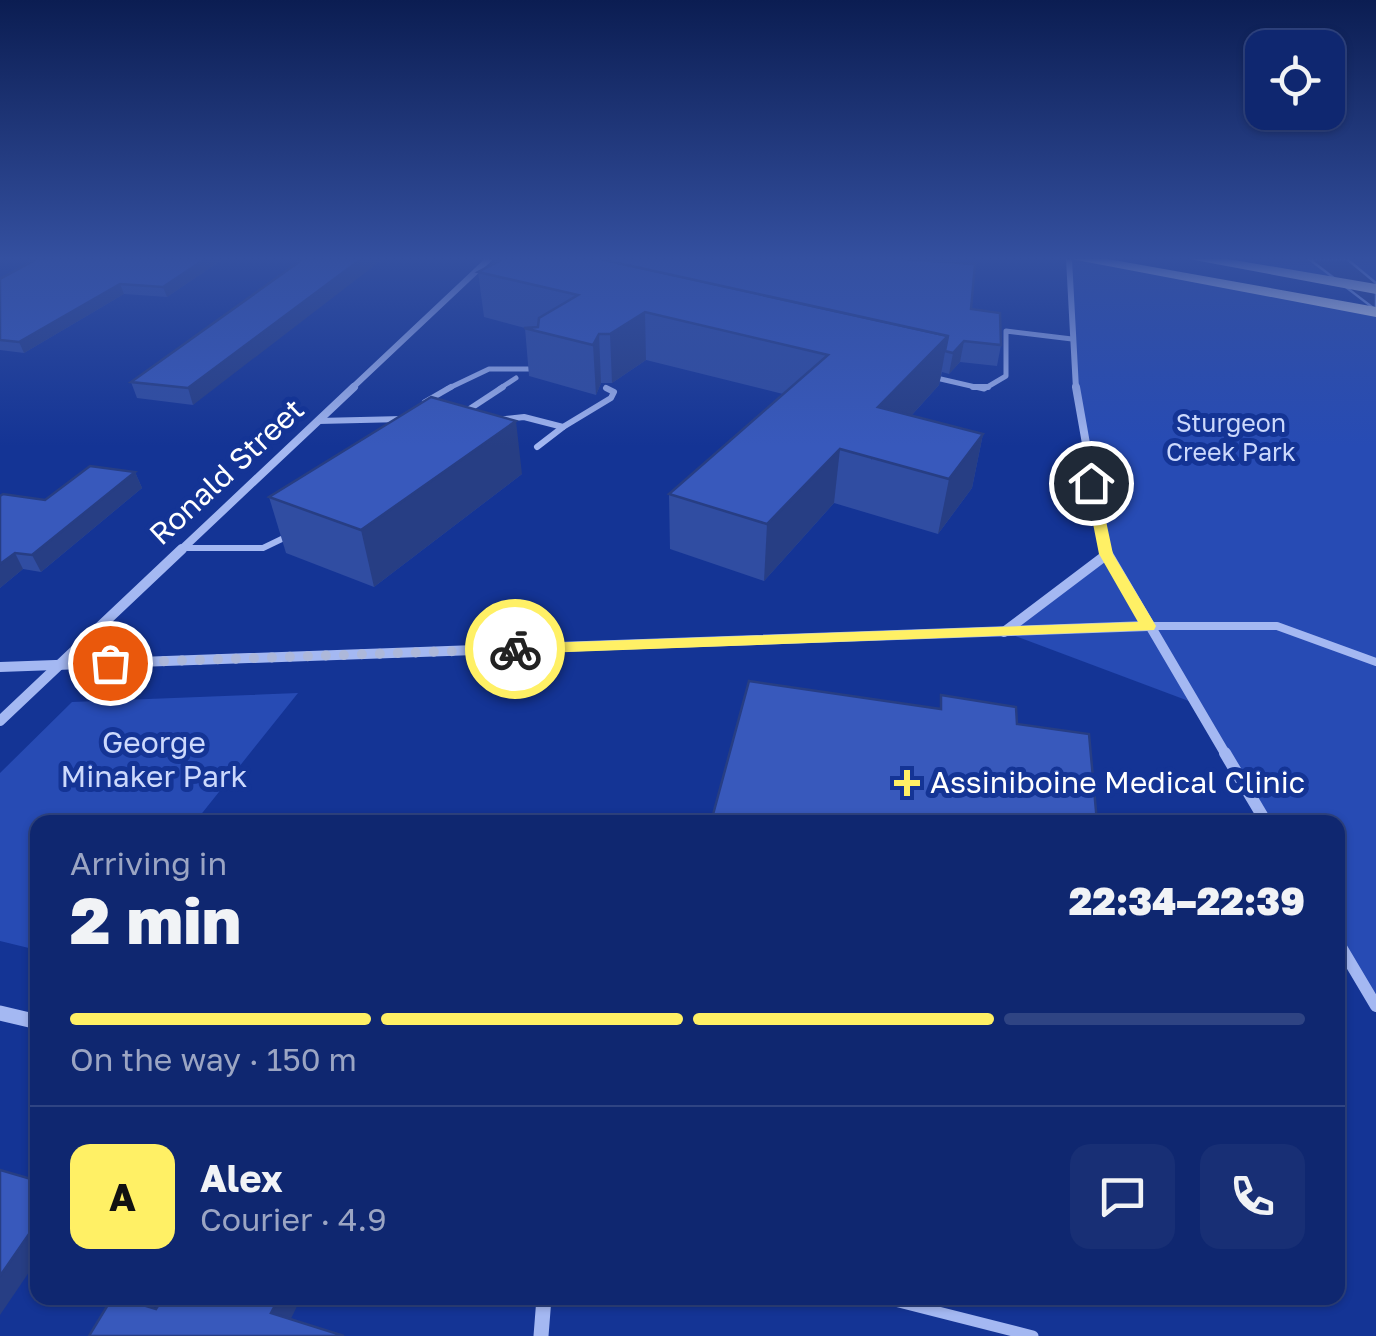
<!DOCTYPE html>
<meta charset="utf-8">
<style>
body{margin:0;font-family:"Golos Text",sans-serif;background:#182f75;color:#f1f3f6;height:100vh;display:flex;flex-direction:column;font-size:38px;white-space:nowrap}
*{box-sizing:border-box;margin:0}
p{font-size:32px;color:#9ba5c3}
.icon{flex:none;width:55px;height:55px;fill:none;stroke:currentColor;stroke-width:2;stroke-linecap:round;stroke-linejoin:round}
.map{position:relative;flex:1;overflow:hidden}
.side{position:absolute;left:30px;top:815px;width:1315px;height:490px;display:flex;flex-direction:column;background:#0f2770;border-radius:20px;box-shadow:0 2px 8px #0004,0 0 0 2px #2f4483}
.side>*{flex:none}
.buttons{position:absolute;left:1245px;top:30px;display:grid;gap:20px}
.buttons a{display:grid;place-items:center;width:100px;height:100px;border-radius:20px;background:#0f2770;box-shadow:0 2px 8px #0004,0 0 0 2px #2f4483;font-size:50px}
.pin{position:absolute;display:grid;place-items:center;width:85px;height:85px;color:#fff;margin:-42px;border:5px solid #fff;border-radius:50%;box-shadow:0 2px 10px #0007}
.courier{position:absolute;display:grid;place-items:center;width:100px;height:100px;margin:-50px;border:8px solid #fff065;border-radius:50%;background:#fff;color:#222;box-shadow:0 2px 12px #0007}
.overview em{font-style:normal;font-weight:800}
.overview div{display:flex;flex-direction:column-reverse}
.overview{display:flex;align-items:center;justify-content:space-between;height:170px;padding:0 40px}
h1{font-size:65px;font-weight:800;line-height:75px}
.bar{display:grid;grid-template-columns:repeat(4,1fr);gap:15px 10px;align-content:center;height:120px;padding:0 40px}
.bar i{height:12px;border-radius:8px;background:#2f4483}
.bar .selected{background:#fff065}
.bar p{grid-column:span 4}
.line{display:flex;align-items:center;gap:25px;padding:0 40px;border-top:2px solid #2f4483}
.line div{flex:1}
.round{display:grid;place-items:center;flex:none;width:105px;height:105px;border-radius:20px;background:#182f75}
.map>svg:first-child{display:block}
.green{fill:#274bb4}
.water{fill:#213782;stroke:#97b0f5;stroke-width:2.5}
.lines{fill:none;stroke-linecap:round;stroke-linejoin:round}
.lane-far3{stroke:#a4b8f2;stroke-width:5}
.lane-far2{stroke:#a4b8f2;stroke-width:6}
.lane-far1{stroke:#a4b8f2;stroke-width:8}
.lane{stroke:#a4b8f2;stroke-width:11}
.street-far4{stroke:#a4b8f2;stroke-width:6}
.street-far3{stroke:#a4b8f2;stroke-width:8}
.street-far2{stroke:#a4b8f2;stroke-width:10}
.street-far1{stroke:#a4b8f2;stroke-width:12}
.street{stroke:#a4b8f2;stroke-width:15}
.highway{fill:#fff;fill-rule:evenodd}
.wall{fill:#304da2}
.shaded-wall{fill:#273e84}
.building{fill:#3859bc;stroke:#273e84;stroke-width:2.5}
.route{fill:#fff065}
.done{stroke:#adb8da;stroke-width:10;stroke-dasharray:0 18}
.poi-dot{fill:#fff065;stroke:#143495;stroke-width:4}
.labels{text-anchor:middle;stroke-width:10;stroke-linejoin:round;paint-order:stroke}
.far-park-label{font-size:25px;fill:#ccd9fc;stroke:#143495}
.street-label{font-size:30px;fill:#fff;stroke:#143495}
.park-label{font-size:30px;fill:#ccd9fc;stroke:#143495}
.poi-label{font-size:30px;fill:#fff;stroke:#143495;text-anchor:start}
</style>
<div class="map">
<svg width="1376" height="1336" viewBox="0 0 1376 1336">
<rect width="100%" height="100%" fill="#143495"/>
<g class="green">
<polygon points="1069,259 1376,312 1376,1006 1338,942 1338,822 1266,822 1194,703 1005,632 1106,554 1077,411"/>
<polygon points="1197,259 1376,259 1376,289"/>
<polygon points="298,693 195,822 38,822 37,950 0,941 0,773 72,702"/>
</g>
<polygon class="water" points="1309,259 1347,259 1376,283 1376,310"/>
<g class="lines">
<g class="lane-far3">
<polyline points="932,377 984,389 1006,376 1006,331 1072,339"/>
<polyline points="447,389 489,369 536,369"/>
<polyline points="499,389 516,378"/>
</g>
<g class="lane-far2">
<polyline points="973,387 988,387"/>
<polyline points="425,402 451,387"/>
<polyline points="465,412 503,387"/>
<polyline points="496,420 524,417 563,427 611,398 614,392 606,388"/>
<polyline points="318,421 403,419"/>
<polyline points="537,447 563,427"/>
<polyline points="183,548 263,548 290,535"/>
</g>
<polyline class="lane-far1" points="1148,626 1277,626 1376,662"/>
<polyline class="lane" points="883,1298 1033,1336"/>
<g class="street-far4">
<polyline points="1069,259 1076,389"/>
<polyline points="351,389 489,259"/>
</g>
<g class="street-far3">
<polyline points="1076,387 1105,551"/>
<polyline points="180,551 354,387"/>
</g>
<g class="street-far2">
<polyline points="1105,549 1226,755"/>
<polyline points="1004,632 1106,555"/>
<polyline points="0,667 1148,626"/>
<polyline points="0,721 182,549"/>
</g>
<g class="street-far1">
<polyline points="1225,753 1266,822"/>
<polyline points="1338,942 1376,1006"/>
</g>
<g class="street">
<polyline points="0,1013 38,1022"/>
<polyline points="541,1336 544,1298"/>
</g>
<g class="highway">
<polygon points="1071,259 1108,259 1376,307 1376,317"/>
<polygon points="1189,259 1228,259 1376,284 1376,294"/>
</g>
</g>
<g class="wall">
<polygon points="223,259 167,297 124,294 24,353 0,350 0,279"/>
<polygon points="303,259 193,405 137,398 131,382"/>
<polygon points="478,272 971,309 1001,345 997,366 960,362 949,374 942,372 939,385 911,416 983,434 972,488 938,534 834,503 764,581 670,549 669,494 783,394 646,360 612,383 601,383 596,395 529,376 525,328 484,317"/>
<polygon points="135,472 142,488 41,572 23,569 0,588 3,494 45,500"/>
<polygon points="522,474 374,587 286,553 269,497"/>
</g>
<g class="shaded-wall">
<polygon points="205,259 223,259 167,297 163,287"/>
<polygon points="361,259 383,259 193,405 188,388"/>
<polygon points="120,284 124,294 24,353 19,342"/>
<polygon points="645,312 646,360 612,383 610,334"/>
<polygon points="599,334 601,383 596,395 593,345"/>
<polygon points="948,336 939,385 871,460 878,407"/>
<polygon points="964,341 960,362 949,374 953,353"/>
<polygon points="516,421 522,474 374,587 361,530"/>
<polygon points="983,434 972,488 938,534 949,479"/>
<polygon points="840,449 834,503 764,581 767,524"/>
<polygon points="135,472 142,488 41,572 32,555"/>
<polygon points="15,553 23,569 0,588 0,564"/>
<polygon points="38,1221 38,1259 0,1315 0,1276"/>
<polygon points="279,1298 301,1298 285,1331 271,1313"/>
</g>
<g class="building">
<polygon points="37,259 205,259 163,287 120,284 19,342 0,340 0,279"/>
<polygon points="303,259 361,259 188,388 131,382"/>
<polygon points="503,259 600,259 948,336 878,407 983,434 949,479 840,449 767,524 669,494 828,355 645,312 610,334 599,334 593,345 524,328 538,327 539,318 578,295 478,272"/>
<polygon points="600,259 900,259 975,264 971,309 1000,313 1001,345 964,341 953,353 945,351 948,336"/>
<polygon points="431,397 516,421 361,530 269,497"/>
<polygon points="90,466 135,472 32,555 15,553 0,564 0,496 3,494 45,500"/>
<polygon points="749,681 941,709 941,695 1016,707 1017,724 1089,734 1097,822 711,822"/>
<polygon points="0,1170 38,1181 38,1221 0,1276"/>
<polygon points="112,1298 120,1298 156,1309 163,1298 279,1298 271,1313 344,1336 89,1336"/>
</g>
<linearGradient id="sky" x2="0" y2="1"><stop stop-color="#0b1d52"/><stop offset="0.58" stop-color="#3450a0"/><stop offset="1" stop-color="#3450a0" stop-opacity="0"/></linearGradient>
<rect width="1376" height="446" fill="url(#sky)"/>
<polygon class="route" points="1091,479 1098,483 1113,554 1156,626 1154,630 515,654 507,649 515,644 1138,622 1099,554 1085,483"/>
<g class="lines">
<polyline class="done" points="110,663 515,649"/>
</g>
<path class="poi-dot" d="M902 768h10v10h10v10h-10v10h-10v-10h-10v-10h10z"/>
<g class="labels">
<g class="far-park-label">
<text x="1231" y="432">Sturgeon<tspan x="1231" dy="29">Creek Park</tspan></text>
</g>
<g class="street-label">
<text transform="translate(227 472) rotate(-43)" y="10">Ronald Street</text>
</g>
<g class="park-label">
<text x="154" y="753">George<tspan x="154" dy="34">Minaker Park</tspan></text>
</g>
<g class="poi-label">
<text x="930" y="793">Assiniboine Medical Clinic</text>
</g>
</g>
</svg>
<div class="buttons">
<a><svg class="icon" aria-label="locate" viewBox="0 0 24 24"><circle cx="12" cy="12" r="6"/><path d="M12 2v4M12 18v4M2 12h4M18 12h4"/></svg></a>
</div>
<div class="pin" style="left:110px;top:663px;background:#ea580c"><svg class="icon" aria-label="bag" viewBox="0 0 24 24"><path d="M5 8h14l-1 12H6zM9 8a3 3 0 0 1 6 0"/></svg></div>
<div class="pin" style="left:1091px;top:483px;background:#1f2937"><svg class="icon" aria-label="home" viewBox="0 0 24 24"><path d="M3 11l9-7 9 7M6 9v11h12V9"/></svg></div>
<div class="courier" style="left:515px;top:649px"><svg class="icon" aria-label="bike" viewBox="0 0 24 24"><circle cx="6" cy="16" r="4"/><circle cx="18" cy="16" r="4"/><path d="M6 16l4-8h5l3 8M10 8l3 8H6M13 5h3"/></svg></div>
<section class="side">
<div class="overview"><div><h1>2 min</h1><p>Arriving in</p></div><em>22:34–22:39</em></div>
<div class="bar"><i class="selected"></i><i class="selected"></i><i class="selected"></i><i></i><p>On the way · 150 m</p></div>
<div class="line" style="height:180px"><b class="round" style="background:#fff065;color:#111">A</b><div><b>Alex</b><p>Courier · 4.9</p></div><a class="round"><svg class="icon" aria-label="chat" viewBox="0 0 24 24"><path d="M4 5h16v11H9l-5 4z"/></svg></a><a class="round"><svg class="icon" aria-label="phone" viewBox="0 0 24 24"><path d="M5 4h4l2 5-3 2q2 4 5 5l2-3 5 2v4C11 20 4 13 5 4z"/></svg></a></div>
</section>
</div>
